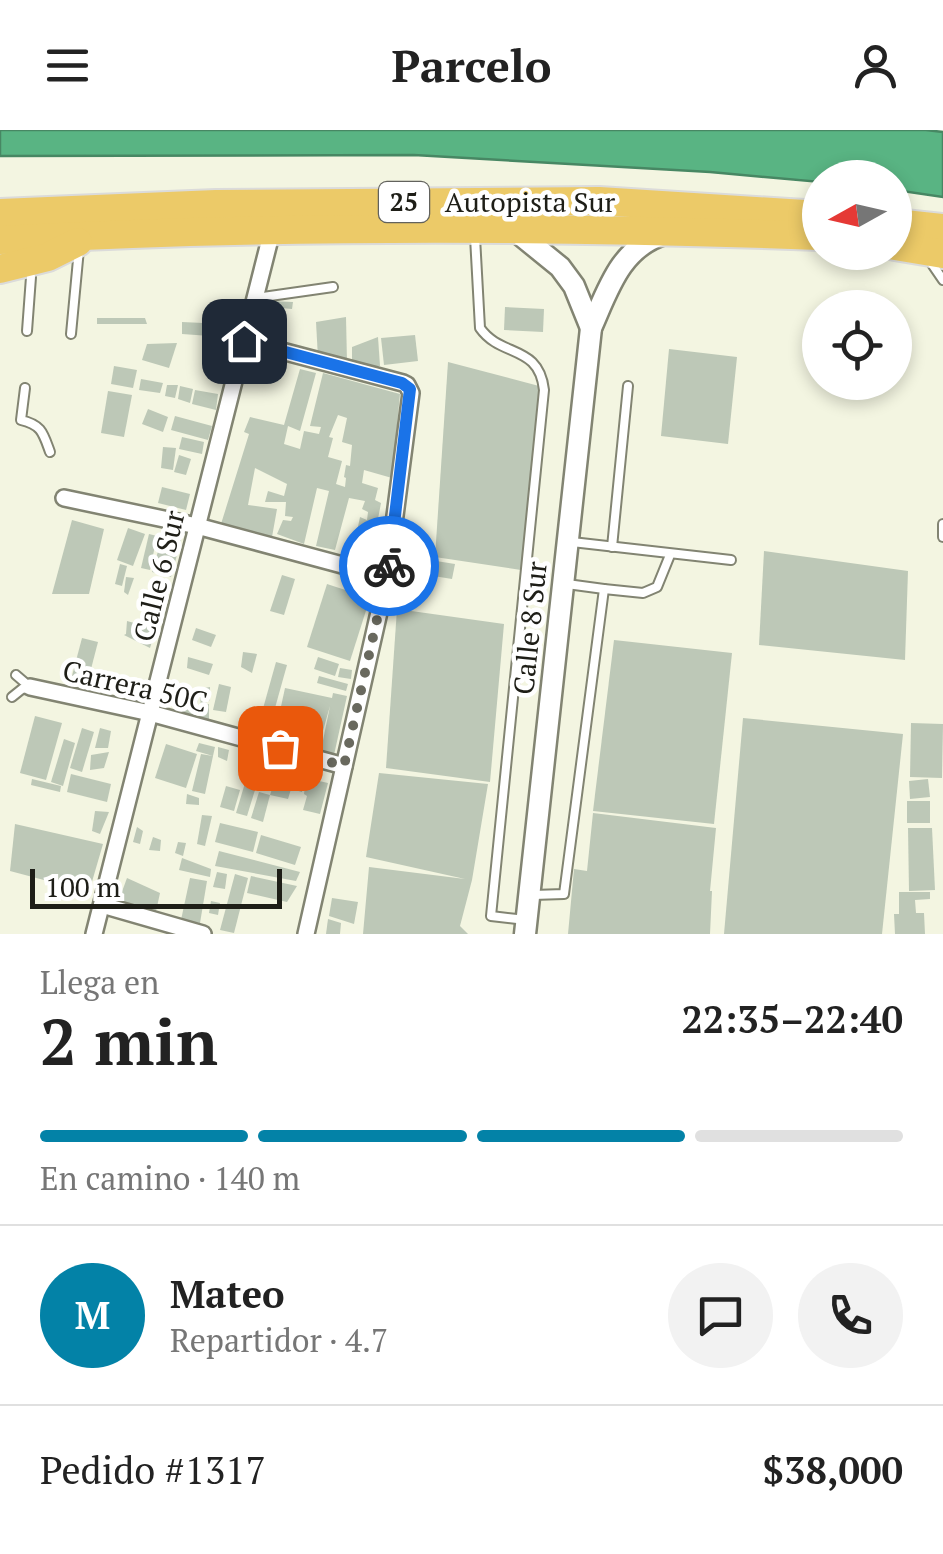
<!DOCTYPE html>
<html lang="es">
<meta charset="utf-8">
<style>
body{margin:0;font-family:"PT Serif",serif;background:#f2f2f2;color:#222;height:100vh;display:flex;flex-direction:column;font-size:38px;white-space:nowrap}
*{box-sizing:border-box;margin:0}
p{font-size:32px;color:#767676}
.icon{flex:none;width:55px;height:55px;fill:none;stroke:currentColor;stroke-width:2;stroke-linecap:round;stroke-linejoin:round}
.map{position:relative;height:804px;overflow:hidden}
.sheet{display:flex;flex-direction:column;background:#fff;flex:1}
.sheet>*{flex:none}
.needle{width:65px;rotate:262deg}
.controls{position:absolute;left:802px;top:30px;display:grid;gap:20px}
.controls a{display:grid;place-items:center;width:110px;height:110px;border-radius:50%;background:#fff;box-shadow:0 5px 15px #0003;font-size:50px}
.scale{position:absolute;left:30px;bottom:25px;width:252px;box-sizing:border-box;padding-left:10px;border:5px solid #1e1e17;border-top:0;font-size:28px;line-height:35px;white-space:nowrap;color:#1e1e17;-webkit-text-stroke:8px #fff;paint-order:stroke}
.pin{position:absolute;display:grid;place-items:center;width:85px;height:85px;color:#fff;margin:-42px;border-radius:20px;box-shadow:0 5px 15px #0006}
.courier{position:absolute;display:grid;place-items:center;width:100px;height:100px;margin:-50px;border:8px solid #1a73e8;border-radius:50%;background:#fff;color:#222;box-shadow:0 2px 12px #0007}
.overview em{font-style:normal;font-weight:600}
.overview div{display:flex;flex-direction:column-reverse}
.overview{display:flex;align-items:center;justify-content:space-between;height:170px;padding:0 40px}
h1{font-size:65px;font-weight:600;line-height:75px}
.bar{display:grid;grid-template-columns:repeat(4,1fr);gap:15px 10px;align-content:center;height:120px;padding:0 40px}
.bar i{height:12px;border-radius:8px;background:#e0e0e0}
.bar .active{background:#0382a7}
.bar p{grid-column:span 4}
.line{display:flex;align-items:center;gap:25px;padding:0 40px;border-top:2px solid #e0e0e0}
.line div{flex:1}
.round{display:grid;place-items:center;flex:none;width:105px;height:105px;border-radius:52px;background:#f2f2f2}
header{display:flex;justify-content:space-between;align-items:center;height:130px;padding:0 40px;background:#fff;font-size:45px;font-weight:600}
.map>svg:first-child{display:block}
.water{fill:#59b483;stroke:#478763;stroke-width:2.5}
.building{fill:#bdc8b7;fill-rule:evenodd}
.lines{fill:none;stroke-linecap:round;stroke-linejoin:round}
.service-casing{stroke:#828472;stroke-width:12}
.minor-casing{stroke:#828472;stroke-width:20}
.tertiary-casing{stroke:#828472;stroke-width:25}
.trunk-casing{stroke:#dbdbda;stroke-width:32}
.service{stroke:#fff;stroke-width:8}
.minor{stroke:#fff;stroke-width:15}
.tertiary{stroke:#fff;stroke-width:20}
.trunk{stroke:#ecca68;stroke-width:28}
.done{stroke:#69695e;stroke-width:10;stroke-dasharray:0 18}
.route{stroke:#1a73e8;stroke-width:12}
.labels{text-anchor:middle;stroke-width:9;stroke-linejoin:round;paint-order:stroke}
.shield{fill:#fff;stroke:#62625d;stroke-width:2.5}
.shield-label{font-size:25px;font-weight:bold;fill:#1e1e17}
.street-label{font-size:28px;fill:#1e1e17;stroke:#fff}
</style>
<header><svg class="icon" aria-label="menu" viewBox="0 0 24 24"><path d="M4 6h16M4 12h16M4 18h16"/></svg>Parcelo<svg class="icon" aria-label="person" viewBox="0 0 24 24"><circle cx="12" cy="8" r="4"/><path d="M4 21q1-7 8-7t8 7"/></svg></header>
<div class="map">
<svg width="943" height="804" viewBox="0 0 943 804">
<rect width="100%" height="100%" fill="#f3f5e1"/>
<polygon class="water" points="0,0 926,0 943,2 943,67 895,60 895,48 820,48 820,52 710,42 414,25 0,26"/>
<g class="building">
<polygon points="270,171 293,172 292,179 270,177"/>
<polygon points="505,177 544,179 543,202 504,200"/>
<polygon points="346,187 347,232 318,228 316,192"/>
<polygon points="97,188 145,188 147,194 97,194"/>
<polygon points="182,192 225,194 224,207 182,204"/>
<polygon points="415,205 418,231 384,235 381,208"/>
<polygon points="378,207 380,236 352,236 352,217"/>
<polygon points="177,213 169,238 142,230 147,214"/>
<polygon points="669,219 737,227 728,314 661,306"/>
<polygon points="448,232 539,256 521,440 435,427"/>
<polygon points="114,236 137,240 133,258 111,254"/>
<path d="M300 239 316 243 300 301 288 296 284 314 300 319 304 301 319 304 321 297 310 296 323 243 400 264 392 348 364 340 362 353 378 358 375 370 381 373 370 432 352 425 360 387 367 390 368 382 362 379 365 371 349 368 335 420 316 416 329 361 317 358 304 414 277 404 283 390 291 391 293 387 285 386 286 372H265L268 361 284 366 287 354 255 338 248 375 277 379 272 407 240 401 221 394 249 304 244 302 250 287 284 295ZM338 285 347 288 342 312 352 315 350 336 346 335 344 347 346 348 345 357 336 354 342 331 328 327 333 308 329 307Z"/>
<polygon points="141,249 163,253 160,263 139,260"/>
<polygon points="167,255 178,255 175,268 165,266"/>
<polygon points="180,256 193,259 190,273 178,269"/>
<polygon points="195,260 218,264 216,280 192,274"/>
<polygon points="108,261 132,265 124,307 101,303"/>
<polygon points="148,279 168,287 163,302 142,294"/>
<polygon points="175,286 212,296 208,310 171,300"/>
<polygon points="182,307 204,312 202,324 179,319"/>
<polygon points="163,317 176,318 173,340 161,338"/>
<polygon points="179,325 191,329 186,345 174,342"/>
<polygon points="162,357 190,364 186,380 158,373"/>
<polygon points="72,390 104,399 89,464 52,464"/>
<polygon points="128,398 145,404 133,436 117,430"/>
<polygon points="149,404 157,406 150,440 141,438"/>
<polygon points="163,404 181,410 171,447 152,442"/>
<polygon points="764,421 908,441 905,530 759,515"/>
<polygon points="405,426 455,434 452,449 403,441"/>
<polygon points="120,434 127,436 122,456 115,454"/>
<polygon points="282,445 295,449 284,485 270,481"/>
<polygon points="126,447 134,448 128,465 124,462"/>
<polygon points="327,454 370,468 350,531 307,517"/>
<polygon points="150,458 167,462 160,486 149,483"/>
<polygon points="397,479 504,494 490,652 386,638"/>
<polygon points="127,491 156,499 150,518 124,505 126,504"/>
<polygon points="196,498 216,505 211,517 192,510"/>
<polygon points="82,508 98,512 84,566 68,561"/>
<polygon points="614,510 732,523 714,694 593,681"/>
<polygon points="243,522 257,524 252,543 241,537"/>
<polygon points="188,527 213,534 209,545 187,538"/>
<polygon points="318,527 339,534 335,546 314,539"/>
<polygon points="276,532 287,535 268,603 257,600"/>
<polygon points="340,538 352,540 351,549 338,547"/>
<polygon points="319,546 348,554 346,561 317,553"/>
<polygon points="219,554 231,557 226,582 213,580"/>
<polygon points="210,557 210,570 201,576 199,559"/>
<polygon points="285,558 332,568 333,563 347,566 334,625 321,620 330,576 317,622 311,608 277,595"/>
<polygon points="177,565 198,570 193,591 172,586"/>
<polygon points="209,574 209,593 199,590 201,576"/>
<polygon points="35,586 62,593 46,650 20,643"/>
<polygon points="743,588 903,604 882,804 724,804"/>
<polygon points="911,593 943,594 942,648 910,647"/>
<polygon points="82,598 94,602 82,642 70,638"/>
<polygon points="100,598 111,601 108,618 95,618"/>
<polygon points="64,609 75,613 63,656 51,652"/>
<polygon points="199,613 215,617 213,626 205,664 192,661 201,624 213,626 196,621"/>
<polygon points="166,614 197,624 186,658 155,648"/>
<polygon points="218,617 229,620 227,631 218,627"/>
<polygon points="109,622 104,638 90,640 91,625"/>
<polygon points="279,633 294,638 292,645 277,640"/>
<polygon points="248,643 259,647 247,686 236,683"/>
<polygon points="263,643 275,647 270,659 259,655"/>
<polygon points="379,643 488,654 472,750 460,796 468,804 363,804 369,737 465,749 366,727"/>
<polygon points="71,644 111,654 107,672 67,662"/>
<polygon points="277,644 304,647 302,662 291,659 288,669 270,665"/>
<polygon points="306,648 328,653 320,684 303,680 307,666 304,664"/>
<polygon points="32,649 61,656 60,662 31,655"/>
<polygon points="928,649 930,667 910,669 909,651"/>
<polygon points="226,656 240,660 234,681 220,677"/>
<polygon points="259,662 270,665 263,692 251,688"/>
<polygon points="187,664 199,668 199,675 186,674"/>
<rect x="907" y="671" width="23" height="22"/>
<polygon points="95,681 109,682 100,704 92,701"/>
<polygon points="593,683 716,698 710,761 712,761 710,804 568,804 574,739 587,741"/>
<polygon points="202,685 212,686 205,716 197,714"/>
<polygon points="220,693 258,702 253,722 215,712"/>
<polygon points="15,694 103,714 89,762 10,741"/>
<polygon points="137,697 143,701 140,714 133,712"/>
<polygon points="908,698 932,698 935,760 909,761"/>
<polygon points="261,705 301,717 295,735 256,723"/>
<polygon points="153,707 161,710 160,721 149,720"/>
<polygon points="178,712 186,713 183,726 175,723"/>
<polygon points="219,721 300,742 296,751 215,736"/>
<polygon points="182,728 211,739 210,747 179,740"/>
<polygon points="217,742 227,744 225,759 213,757"/>
<polygon points="235,744 248,748 234,803 220,800"/>
<polygon points="251,746 297,756 287,772 247,763"/>
<polygon points="127,748 160,763 155,786 129,777 120,767"/>
<polygon points="190,748 207,751 200,793 181,790"/>
<polygon points="899,762 930,762 930,769 915,770 916,783 924,783 925,804 895,804 894,784 899,784"/>
<polygon points="332,768 358,772 354,794 329,786"/>
<polygon points="211,771 220,773 218,785 209,783"/>
<polygon points="328,789 341,793 340,804 326,804"/>
</g>
<g class="lines">
<defs>
<g id="service">
<path d="M475 107 480 198C501 228 539 214 544 260L491 786 526 790"/>
<polyline points="930,131 943,150"/>
<polyline points="256,168 333,157"/>
<polyline points="27,201 31,147"/>
<polyline points="71,204 79,119"/>
<path d="M25 258 21 290C42 295 43 303 50 322"/>
<polyline points="943,394 943,407"/>
<polyline points="572,412 731,430"/>
<polyline points="612,417 628,256"/>
<polyline points="604,459 643,463 657,457 670,425"/>
<polyline points="12,567 22,559 30,557 16,545"/>
<polyline points="533,765 564,764 604,459 567,454"/>
</g>
<g id="minor">
<polyline points="244,211 403,253 407,255 411,263 387,447 306,804"/>
<polyline points="64,368 197,396 387,447"/>
<polyline points="30,557 150,583 344,636"/>
<polyline points="102,775 203,804"/>
<polyline points="94,804 272,101"/>
</g>
<g id="tertiary">
<polyline points="512,98 560,137 574,156 591,198"/>
<path d="M525 804 591 198C608 160 620 118 664 104"/>
</g>
<g id="trunk">
<polyline points="0,83 216,74 599,71 820,85"/>
<polyline points="895,93 943,98"/>
<path d="M0 110C273 95 547 96 820 106"/>
<polyline points="895,116 943,124"/>
<polyline points="0,139 48,127 78,112"/>
</g>
</defs>
<use href="#service" class="service-casing"/>
<use href="#minor" class="minor-casing"/>
<use href="#tertiary" class="tertiary-casing"/>
<use href="#trunk" class="trunk-casing"/>
<use href="#service" class="service"/>
<use href="#minor" class="minor"/>
<use href="#tertiary" class="tertiary"/>
<use href="#trunk" class="trunk"/>
</g>
<g class="lines">
<polyline class="done" points="280,618 344,636 389,436"/>
<polyline class="route" points="244,211 402,253 410,259 389,436"/>
</g>
<g class="labels">
<rect class="shield" x="379" y="52" width="50" height="40" rx="8"/>
<g class="shield-label">
<text x="404" y="81">25</text>
</g>
<g class="street-label">
<text x="530" y="82">Autopista Sur</text>
<text transform="translate(159 446) rotate(-76)" y="10">Calle 6 Sur</text>
<text transform="translate(530 498) rotate(-84)" y="10">Calle 8 Sur</text>
<text transform="translate(135 556) rotate(13)" y="10">Carrera 50C</text>
</g>
</g>
</svg>
<div class="controls">
<a><svg class="needle" viewBox="-14 -14 28 28"><path d="M0-13l5 13h-10z" fill="#e53935"/><path d="M0 13l5-13h-10z" fill="#767676"/></svg></a>
<a><svg class="icon" aria-label="locate" viewBox="0 0 24 24"><circle cx="12" cy="12" r="6"/><path d="M12 2v4M12 18v4M2 12h4M18 12h4"/></svg></a>
</div>
<div class="scale">100 m</div>
<div class="pin" style="left:280px;top:618px;background:#ea580c"><svg class="icon" aria-label="bag" viewBox="0 0 24 24"><path d="M5 8h14l-1 12H6zM9 8a3 3 0 0 1 6 0"/></svg></div>
<div class="pin" style="left:244px;top:211px;background:#1f2937"><svg class="icon" aria-label="home" viewBox="0 0 24 24"><path d="M3 11l9-7 9 7M6 9v11h12V9"/></svg></div>
<div class="courier" style="left:389px;top:436px"><svg class="icon" aria-label="bike" viewBox="0 0 24 24"><circle cx="6" cy="16" r="4"/><circle cx="18" cy="16" r="4"/><path d="M6 16l4-8h5l3 8M10 8l3 8H6M13 5h3"/></svg></div>
</div>
<section class="sheet">
<div class="overview"><div><h1>2 min</h1><p>Llega en</p></div><em>22:35–22:40</em></div>
<div class="bar"><i class="active"></i><i class="active"></i><i class="active"></i><i></i><p>En camino · 140 m</p></div>
<div class="line" style="height:180px"><b class="round" style="background:#0382a7;color:#fff">M</b><div><b>Mateo</b><p>Repartidor · 4.7</p></div><a class="round"><svg class="icon" aria-label="chat" viewBox="0 0 24 24"><path d="M4 5h16v11H9l-5 4z"/></svg></a><a class="round"><svg class="icon" aria-label="phone" viewBox="0 0 24 24"><path d="M5 4h4l2 5-3 2q2 4 5 5l2-3 5 2v4C11 20 4 13 5 4z"/></svg></a></div>
<div class="line" style="height:130px"><div>Pedido #1317</div><b>$38,000</b></div>
</section>
